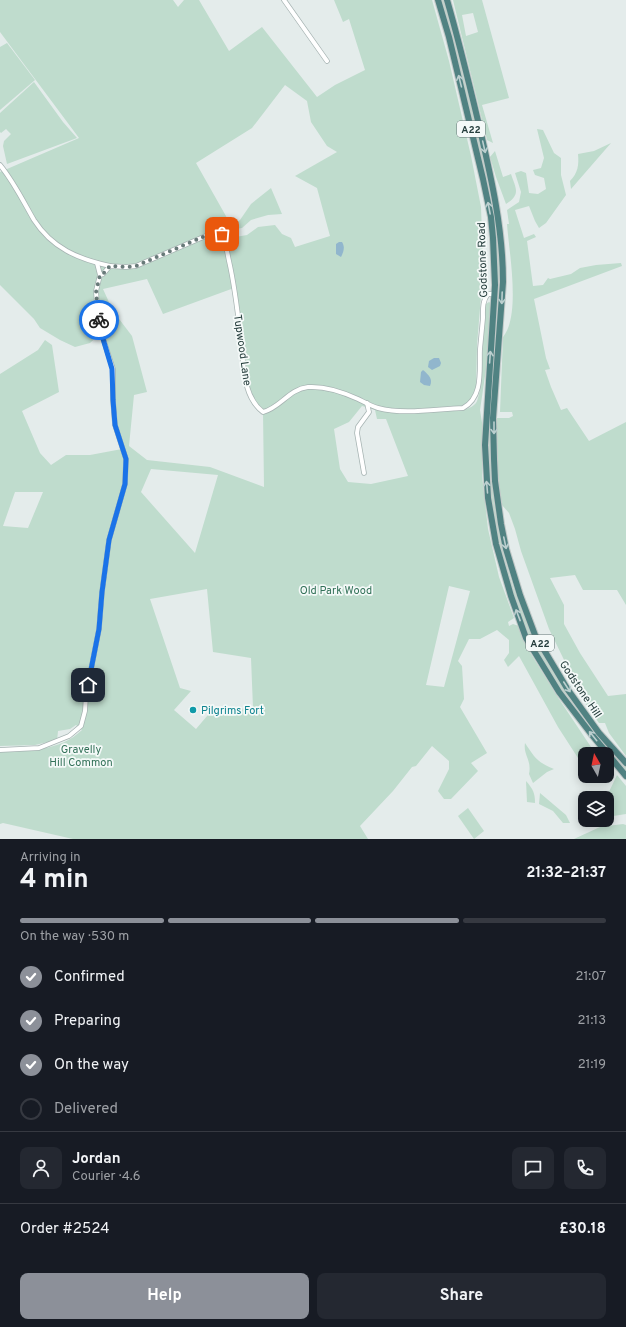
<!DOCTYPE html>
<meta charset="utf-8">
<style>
body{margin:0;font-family:Overpass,sans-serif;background:#242831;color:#f1f3f6;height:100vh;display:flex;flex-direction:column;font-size:15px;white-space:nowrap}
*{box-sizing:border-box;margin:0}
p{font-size:13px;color:#9ea1a6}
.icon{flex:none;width:22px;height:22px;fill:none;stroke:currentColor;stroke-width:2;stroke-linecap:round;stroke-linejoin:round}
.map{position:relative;height:839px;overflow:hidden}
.panel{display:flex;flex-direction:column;background:#171b24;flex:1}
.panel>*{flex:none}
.needle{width:26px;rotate:351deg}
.controls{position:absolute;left:578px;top:747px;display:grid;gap:8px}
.controls a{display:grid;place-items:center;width:36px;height:36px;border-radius:8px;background:#171b24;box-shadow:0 2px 10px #0003;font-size:20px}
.pin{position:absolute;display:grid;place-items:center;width:34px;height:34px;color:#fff;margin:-17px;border-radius:8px;box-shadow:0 2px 6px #0006}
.courier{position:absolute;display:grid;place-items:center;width:40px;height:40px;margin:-20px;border:3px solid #1a73e8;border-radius:50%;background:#fff;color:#222;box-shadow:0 1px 5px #0007}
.head em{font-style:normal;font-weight:700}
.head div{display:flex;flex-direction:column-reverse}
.head{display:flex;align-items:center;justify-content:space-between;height:68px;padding:0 20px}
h1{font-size:26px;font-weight:700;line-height:30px}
.bar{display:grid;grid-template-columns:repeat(4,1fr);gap:6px 4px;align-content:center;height:48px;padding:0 20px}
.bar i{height:5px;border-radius:3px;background:#363941}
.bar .selected{background:#8c9099}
.bar p{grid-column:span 4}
.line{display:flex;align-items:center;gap:10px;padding:0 20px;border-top:1px solid #363941}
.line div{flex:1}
.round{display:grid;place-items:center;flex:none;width:42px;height:42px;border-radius:8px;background:#242831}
ol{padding:0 20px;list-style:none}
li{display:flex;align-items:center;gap:12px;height:44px}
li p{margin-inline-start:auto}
li .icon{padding:4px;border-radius:50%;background:#8c9099;color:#fff;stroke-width:4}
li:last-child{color:#9ea1a6}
li i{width:22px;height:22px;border:2px solid #363941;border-radius:50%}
.cta{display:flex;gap:8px;margin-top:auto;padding:8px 20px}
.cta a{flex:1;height:46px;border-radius:8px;background:#8c9099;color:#fff;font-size:16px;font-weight:700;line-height:46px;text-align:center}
.cta a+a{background:#242831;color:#f1f3f6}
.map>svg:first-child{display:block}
.green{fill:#bfdccd;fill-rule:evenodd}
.water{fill:#91b6cd}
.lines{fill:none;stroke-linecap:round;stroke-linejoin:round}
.minor-casing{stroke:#a7b4b3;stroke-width:5.5}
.trunk-casing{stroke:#c2c9c8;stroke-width:8}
.minor{stroke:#fff;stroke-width:4}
.trunk{stroke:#508282;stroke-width:6}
.oneway{stroke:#bbcfcf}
.done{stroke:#687a79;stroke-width:4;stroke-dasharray:0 7.2}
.route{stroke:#1a73e8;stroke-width:5}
.culture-dot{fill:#0f9aa8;stroke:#f4f9f8;stroke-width:1.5}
.labels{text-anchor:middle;stroke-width:3.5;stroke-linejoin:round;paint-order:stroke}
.shield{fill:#f4f9f8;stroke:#637574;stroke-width:1}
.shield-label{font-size:10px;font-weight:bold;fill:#253d3c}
.street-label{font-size:11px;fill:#253d3c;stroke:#f4f9f8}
.park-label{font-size:11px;fill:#327158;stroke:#f4f9f8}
.culture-label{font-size:11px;fill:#0d838f;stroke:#f4f9f8;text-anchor:start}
</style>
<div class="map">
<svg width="626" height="839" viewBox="0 0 626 839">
<rect width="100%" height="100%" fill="#e4eceb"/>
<g class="green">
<path d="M0 0H173L178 7 184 0H199L229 51 262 27 317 97 335 85 365 70 349 19 343 22 334 0H432L449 61 471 156 481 207 484 291 481 296 477 345 476 390 469 403 462 406 440 407 444 410C453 410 469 412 476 403 478 400 479 393 480 390L485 307 486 304 489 302 492 304 489 349 480 410 483 429 482 475 488 529 499 577 514 618 508 622 509 626 513 624 519 626 526 646 559 699 593 750 578 758 558 727 519 656 508 667 504 660 509 653V640L497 630 480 639H469L458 661 462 666 464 699 460 707 487 753 471 763 478 771 451 799H444L438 791 449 769V761L432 746 416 766 412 767 393 791 360 826 368 839H73L3 823 0 824V752C28 750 59 752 82 730L76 725 70 729 58 731 57 741 48 742 35 745 0 746V374L38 350 45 340 52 345 59 392 22 411 40 453 51 465 66 455H90L122 449 115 425 113 369 101 333 90 343 75 347 60 340 40 328 34 319 0 285V172L79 138 0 32ZM285 85 307 101 311 122 327 146 337 152 295 176 317 188 330 236 295 247 291 238 282 234 275 225 258 227 247 235 224 239 229 230 242 228 251 220 268 215 282 214 271 188 251 204 240 220 231 225 196 163 252 128ZM147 279 163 314 234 288 245 374 255 405 263 412 264 487 210 467 147 460 129 446 134 395 147 392 132 336 113 311 103 289ZM362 406 375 410 377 419H386L408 476 371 484 348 482 340 469 334 429 349 422ZM151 469 218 475 195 553 141 492ZM15 492H43L28 528 3 526ZM449 586 470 591 444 687 426 685ZM207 589 213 652 251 658 253 708 213 709 196 729 174 710 191 691 180 688 150 599Z"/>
<path d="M441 0H444C455 42 465 84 476 126 486 168 498 211 500 254 502 306 494 357 491 409 487 491 500 575 540 649 563 692 594 730 626 767V772C592 731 555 689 531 640 498 571 485 492 489 416 492 351 502 286 494 221Z"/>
<path d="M453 0H482L509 98 482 105 493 143 487 140ZM473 13 478 32 466 36 462 15Z"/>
<polygon points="7,43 35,80 0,110 0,47"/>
<polygon points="34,82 63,122 77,138 7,164 3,146 4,141 11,134 6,129 1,133 0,132 0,113"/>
<path d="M537 129 543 130 554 153 561 158V175L566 195 546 223 539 228 535 221 529 206 515 210 524 238 534 234 536 237 527 241 533 286 543 285 548 278 550 279 571 274 580 268 596 265 621 263 622 266 534 299 546 358 550 369 545 370 551 387 561 410 567 408 589 441 626 422V605L617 590H583L575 575 550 578 564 605V624L580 653 608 696 626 694V756L609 733 605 723H599L585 703 549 629 521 551 515 529 509 513 502 505 498 483 496 463V418H509L513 416 512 412H500L503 337C521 315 509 252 507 224H509L507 210 519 202 521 192 515 173 521 171 526 173 529 193 538 194 546 189 544 178 535 175 533 170 541 168 544 158Z"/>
<path d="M611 143 571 189 570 181C578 173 579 165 578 154L594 151Z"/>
<path d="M495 151 503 177 511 174C516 189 521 194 506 204L496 177 490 157Z"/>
<path d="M525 743C535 758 537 762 554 769L547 772 533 783 529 774C532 760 523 755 525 743Z"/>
<polygon points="617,775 626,786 626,814 607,817 607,798 606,798"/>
<path d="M526 781C533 789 535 793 535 803L527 802Z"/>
<polygon points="540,793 566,815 570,823 563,823 553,811 539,804"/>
<polygon points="468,808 484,831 474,839 458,816"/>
<polygon points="623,824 626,825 626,839 574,839 600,827"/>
</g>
<g class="water">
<path d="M339 242H342C345 247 344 251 341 257L336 254V244Z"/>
<polygon points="434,358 439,358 441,363 440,366 432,370 428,367 429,361"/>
<path d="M423 370C429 375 433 379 430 386L424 385 420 382 421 372Z"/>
</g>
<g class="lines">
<defs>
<g id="minor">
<polyline points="284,0 327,61"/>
<path d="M0 165C14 182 23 201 34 220 52 248 78 259 110 266"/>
<polyline points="97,263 100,275"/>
<path d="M100 275 103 274 110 266 126 267 136 266 215 232 222 234C226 242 227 252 229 261 235 287 238 314 241 340 244 364 242 396 263 412 280 408 289 389 308 387 325 386 343 392 358 399 364 402 371 406 378 408 404 415 436 409 463 408 484 397 479 369 480 349 481 339 482 328 483 318 483 310 482 301 488 294H494"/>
<polyline points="364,473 357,433 358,427 369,412 367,403"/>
<polyline points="0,750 39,748 69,736 81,726 85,711 86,695 99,629 102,592 109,540 125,484 126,459 115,425 113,400 113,369 101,332 97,305 96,291 100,275"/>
</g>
<g id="trunk">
<polyline points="438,0 449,37 483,179 491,217 493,238 495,285 485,445 488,498 496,544 511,596 526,638 559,692 592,735 626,776"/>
<path d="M447 0C459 41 469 83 479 125 491 177 503 228 503 282L493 418 494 459 495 481 501 524 506 549 520 595 535 635 568 690 599 733 626 763"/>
</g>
</defs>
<use href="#minor" class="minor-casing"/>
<use href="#trunk" class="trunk-casing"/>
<use href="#minor" class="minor"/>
<use href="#trunk" class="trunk"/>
</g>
<defs><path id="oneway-shaft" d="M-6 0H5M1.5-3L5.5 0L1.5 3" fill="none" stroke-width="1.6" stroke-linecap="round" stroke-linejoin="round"/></defs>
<g class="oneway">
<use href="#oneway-shaft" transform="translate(460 81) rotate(-104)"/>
<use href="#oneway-shaft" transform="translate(484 147) rotate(77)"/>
<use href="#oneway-shaft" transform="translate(489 208) rotate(-101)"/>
<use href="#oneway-shaft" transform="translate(502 298) rotate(92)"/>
<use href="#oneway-shaft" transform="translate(490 357) rotate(-86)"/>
<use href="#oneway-shaft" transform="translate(494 428) rotate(90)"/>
<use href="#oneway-shaft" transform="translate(487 487) rotate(-95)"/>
<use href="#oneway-shaft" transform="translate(505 543) rotate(78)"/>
<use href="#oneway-shaft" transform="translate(518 615) rotate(-111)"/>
<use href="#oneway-shaft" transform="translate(567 687) rotate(57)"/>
<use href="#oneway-shaft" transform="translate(593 736) rotate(-129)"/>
</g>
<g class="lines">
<polyline class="done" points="99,320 96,292 100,275 103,274 110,266 126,267 136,266 212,233 218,232 222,234"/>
<polyline class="route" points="88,685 99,629 102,592 109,540 125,484 126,459 115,425 113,400 112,369 101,332 99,320"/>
</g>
<circle class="culture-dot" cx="193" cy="710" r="4"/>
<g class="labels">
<g class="shield">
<rect x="457" y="121" width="28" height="16" rx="3"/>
<rect x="526" y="635" width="28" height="16" rx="3"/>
</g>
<g class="shield-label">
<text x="471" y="133">A22</text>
<text x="540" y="647">A22</text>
</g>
<g class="street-label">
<text transform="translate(482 260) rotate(-92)" y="4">Godstone Road</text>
<text transform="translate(243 350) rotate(82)" y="4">Tupwood Lane</text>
<text transform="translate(581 689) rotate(56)" y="4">Godstone Hill</text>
</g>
<g class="park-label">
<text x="336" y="594">Old Park Wood</text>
<text x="81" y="753">Gravelly<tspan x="81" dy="13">Hill Common</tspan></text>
</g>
<g class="culture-label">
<text x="201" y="714">Pilgrims Fort</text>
</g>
</g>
</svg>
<div class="controls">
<a><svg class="needle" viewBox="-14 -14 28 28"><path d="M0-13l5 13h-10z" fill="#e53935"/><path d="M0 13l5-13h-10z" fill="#9ea1a6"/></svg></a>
<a><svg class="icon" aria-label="layers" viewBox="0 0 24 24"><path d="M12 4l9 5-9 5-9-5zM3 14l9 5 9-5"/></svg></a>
</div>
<div class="pin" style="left:222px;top:234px;background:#ea580c"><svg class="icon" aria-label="bag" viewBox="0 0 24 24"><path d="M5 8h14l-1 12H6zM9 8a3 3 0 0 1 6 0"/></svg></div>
<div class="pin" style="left:88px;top:685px;background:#1f2937"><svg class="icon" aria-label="home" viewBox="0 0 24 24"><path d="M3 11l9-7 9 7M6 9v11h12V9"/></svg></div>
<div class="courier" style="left:99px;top:320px"><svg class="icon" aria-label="bike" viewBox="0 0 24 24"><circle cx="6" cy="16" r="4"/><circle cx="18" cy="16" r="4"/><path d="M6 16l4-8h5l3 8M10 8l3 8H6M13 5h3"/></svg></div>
</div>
<section class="panel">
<div class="head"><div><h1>4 min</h1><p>Arriving in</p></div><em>21:32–21:37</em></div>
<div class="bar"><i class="selected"></i><i class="selected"></i><i class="selected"></i><i></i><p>On the way · 530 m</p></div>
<ol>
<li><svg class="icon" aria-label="check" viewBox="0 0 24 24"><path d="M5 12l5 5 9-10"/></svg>Confirmed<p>21:07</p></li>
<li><svg class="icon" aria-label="check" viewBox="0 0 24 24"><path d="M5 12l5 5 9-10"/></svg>Preparing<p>21:13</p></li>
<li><svg class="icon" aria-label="check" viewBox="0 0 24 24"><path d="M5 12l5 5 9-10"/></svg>On the way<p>21:19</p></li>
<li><i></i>Delivered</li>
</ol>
<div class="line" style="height:72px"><a class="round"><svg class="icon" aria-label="person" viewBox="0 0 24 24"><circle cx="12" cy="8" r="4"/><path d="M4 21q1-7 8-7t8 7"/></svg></a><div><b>Jordan</b><p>Courier · 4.6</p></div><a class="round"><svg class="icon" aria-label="chat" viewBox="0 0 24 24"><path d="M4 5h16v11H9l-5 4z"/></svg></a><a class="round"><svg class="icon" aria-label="phone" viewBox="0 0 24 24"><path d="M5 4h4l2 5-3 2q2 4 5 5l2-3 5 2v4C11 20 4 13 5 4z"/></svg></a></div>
<div class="line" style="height:52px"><div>Order #2524</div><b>£30.18</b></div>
<div class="cta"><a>Help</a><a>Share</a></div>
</section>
